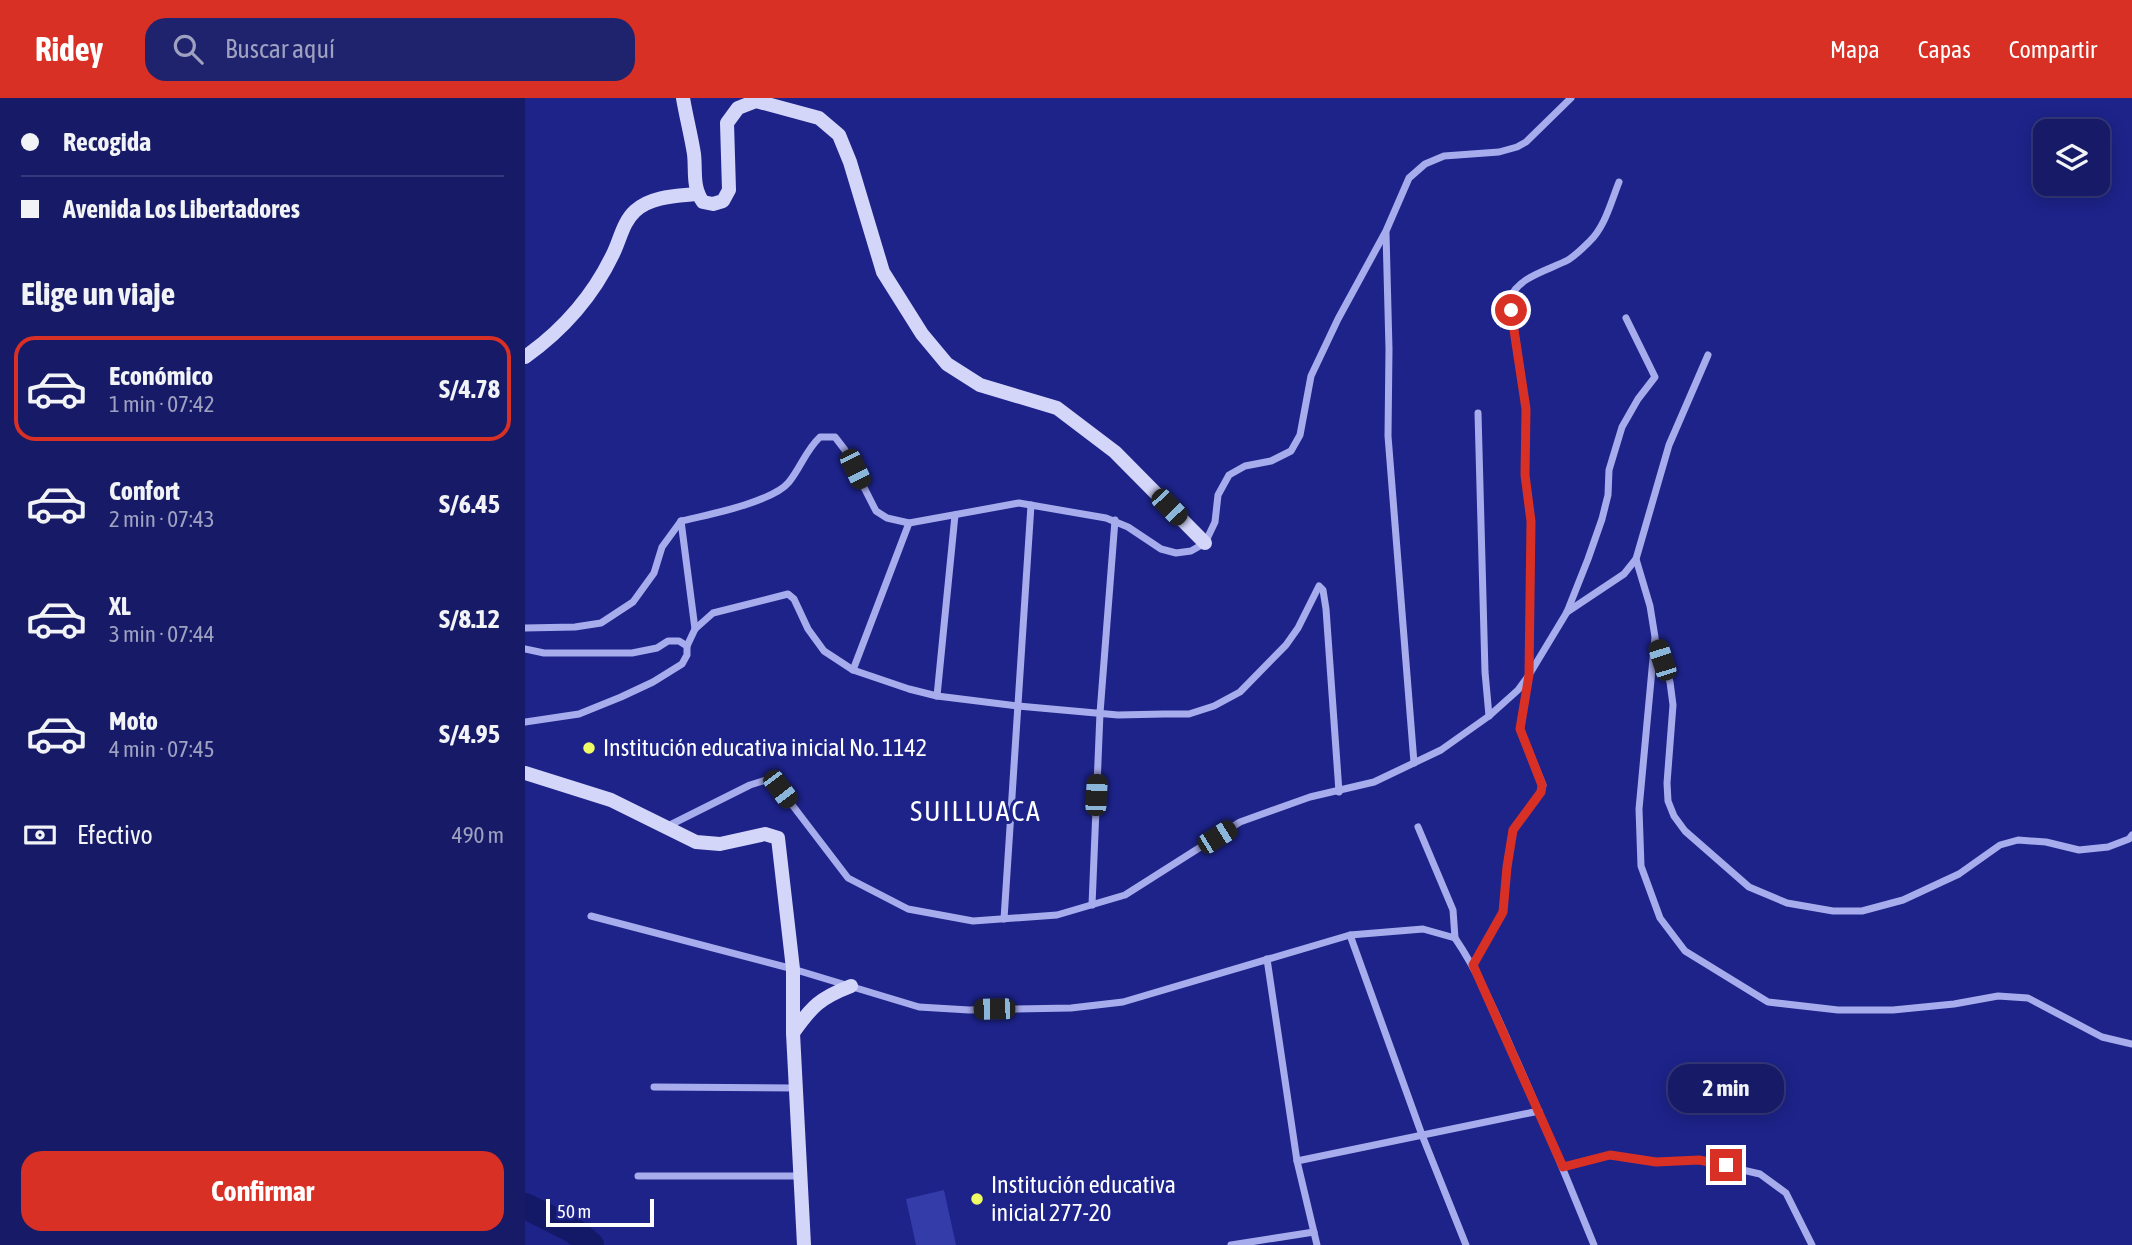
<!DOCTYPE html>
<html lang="es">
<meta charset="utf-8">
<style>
body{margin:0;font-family:"Asap Condensed",sans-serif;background:#1f236d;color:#f1f3f6;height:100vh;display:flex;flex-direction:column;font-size:26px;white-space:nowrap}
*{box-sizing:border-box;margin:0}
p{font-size:23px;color:#9ea1c0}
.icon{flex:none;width:38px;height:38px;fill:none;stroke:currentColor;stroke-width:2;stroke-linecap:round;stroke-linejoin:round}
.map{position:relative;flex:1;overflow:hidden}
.drawer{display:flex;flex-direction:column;background:#161a67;width:525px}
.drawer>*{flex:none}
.hud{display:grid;align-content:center;height:154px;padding:0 21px;background:#161a67}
.tools{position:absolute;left:1508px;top:21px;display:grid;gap:14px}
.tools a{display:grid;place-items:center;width:77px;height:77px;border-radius:14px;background:#161a67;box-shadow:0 4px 18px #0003,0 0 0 2px #35387b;font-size:35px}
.scale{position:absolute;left:21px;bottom:18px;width:108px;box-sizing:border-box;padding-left:7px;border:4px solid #fff;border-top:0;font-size:19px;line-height:24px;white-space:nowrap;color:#fff;-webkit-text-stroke:5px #1d2389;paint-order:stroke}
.end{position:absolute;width:32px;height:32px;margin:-16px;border:9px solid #d93025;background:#fff;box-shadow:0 0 0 4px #fff}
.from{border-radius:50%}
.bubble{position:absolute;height:49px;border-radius:21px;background:#161a67;box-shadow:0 4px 18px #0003,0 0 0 2px #35387b;font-size:23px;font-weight:700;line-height:49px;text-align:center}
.car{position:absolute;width:21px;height:42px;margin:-21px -10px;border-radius:9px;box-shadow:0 0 5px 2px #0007;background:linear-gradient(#222 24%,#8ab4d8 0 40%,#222 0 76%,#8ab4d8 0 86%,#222 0)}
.hud b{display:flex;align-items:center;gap:24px;height:66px;font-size:26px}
.hud b+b{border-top:2px solid #35387b}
.hud i{width:18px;height:18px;background:#f1f3f6}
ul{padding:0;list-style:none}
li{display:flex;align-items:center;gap:21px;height:105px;margin:0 14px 10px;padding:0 7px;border:4px solid transparent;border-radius:21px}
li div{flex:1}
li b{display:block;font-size:26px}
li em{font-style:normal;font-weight:700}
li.on{border-color:#d93025}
li>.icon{width:63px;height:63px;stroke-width:1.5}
h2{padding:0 21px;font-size:32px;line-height:84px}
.pay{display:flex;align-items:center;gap:18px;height:77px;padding:0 21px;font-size:26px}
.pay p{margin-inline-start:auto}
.button{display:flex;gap:14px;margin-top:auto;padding:14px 21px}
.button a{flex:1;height:80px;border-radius:21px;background:#d93025;color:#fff;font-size:28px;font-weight:700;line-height:80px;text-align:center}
header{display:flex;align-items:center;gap:42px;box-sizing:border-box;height:98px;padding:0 35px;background:#d93025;color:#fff}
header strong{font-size:33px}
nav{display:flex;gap:38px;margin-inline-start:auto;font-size:24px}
.search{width:490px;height:63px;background:#1f236d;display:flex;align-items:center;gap:18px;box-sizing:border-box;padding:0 24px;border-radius:21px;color:#9ea1c0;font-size:26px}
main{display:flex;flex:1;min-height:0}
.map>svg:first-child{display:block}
.green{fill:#333ca9}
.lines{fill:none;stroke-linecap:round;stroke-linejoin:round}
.river{stroke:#131867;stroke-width:26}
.street{stroke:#a7acec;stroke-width:7}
.secondary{stroke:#d3d5f9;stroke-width:14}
.route{stroke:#d93025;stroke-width:9}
.poi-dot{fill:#effc64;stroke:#1d2389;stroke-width:2.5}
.labels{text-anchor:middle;stroke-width:6;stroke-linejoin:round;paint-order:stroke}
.poi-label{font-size:24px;fill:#fff;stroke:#1d2389;text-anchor:start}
.quarter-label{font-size:28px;letter-spacing:2px;fill:#fff;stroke:#1d2389}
</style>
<header>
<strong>Ridey</strong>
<div class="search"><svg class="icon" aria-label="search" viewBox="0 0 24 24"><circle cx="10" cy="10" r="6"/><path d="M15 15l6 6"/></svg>Buscar aquí</div>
<nav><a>Mapa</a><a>Capas</a><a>Compartir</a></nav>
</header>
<main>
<section class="drawer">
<div class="hud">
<b><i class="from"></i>Recogida</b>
<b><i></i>Avenida Los Libertadores</b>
</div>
<h2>Elige un viaje</h2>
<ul>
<li class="on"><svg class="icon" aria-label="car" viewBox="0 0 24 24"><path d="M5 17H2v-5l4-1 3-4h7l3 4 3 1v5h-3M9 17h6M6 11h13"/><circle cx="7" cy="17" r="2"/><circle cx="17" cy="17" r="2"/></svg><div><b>Económico</b><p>1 min · 07:42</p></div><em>S/4.78</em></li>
<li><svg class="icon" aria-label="car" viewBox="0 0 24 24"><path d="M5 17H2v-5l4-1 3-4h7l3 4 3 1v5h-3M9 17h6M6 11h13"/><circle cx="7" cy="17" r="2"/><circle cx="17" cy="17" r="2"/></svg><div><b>Confort</b><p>2 min · 07:43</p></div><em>S/6.45</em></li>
<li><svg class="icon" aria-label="car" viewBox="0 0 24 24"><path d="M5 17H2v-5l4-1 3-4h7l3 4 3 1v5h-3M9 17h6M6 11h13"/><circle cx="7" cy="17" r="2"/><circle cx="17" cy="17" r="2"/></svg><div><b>XL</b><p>3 min · 07:44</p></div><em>S/8.12</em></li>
<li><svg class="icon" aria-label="car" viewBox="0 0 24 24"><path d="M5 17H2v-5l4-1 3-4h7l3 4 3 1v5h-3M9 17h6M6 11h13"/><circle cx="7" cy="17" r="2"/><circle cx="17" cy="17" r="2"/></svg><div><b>Moto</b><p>4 min · 07:45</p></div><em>S/4.95</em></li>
</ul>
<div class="pay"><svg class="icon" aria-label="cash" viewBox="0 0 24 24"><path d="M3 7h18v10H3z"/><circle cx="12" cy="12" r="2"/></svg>Efectivo<p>490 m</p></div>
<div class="button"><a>Confirmar</a></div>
</section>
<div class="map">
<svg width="1607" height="1147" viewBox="0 0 1607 1147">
<rect width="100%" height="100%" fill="#1d2389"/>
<polygon class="green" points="419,1092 431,1147 391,1147 381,1101"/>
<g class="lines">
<polyline class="river" points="0,1108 48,1132 66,1147"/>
<g class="street">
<polyline points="861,135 864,251 863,338 889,665"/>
<polyline points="953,315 960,574 964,618"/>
<polyline points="156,423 170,531"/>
<polyline points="1111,461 1125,508 1130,539 1114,711 1116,768 1135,820 1160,853 1243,904 1313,912 1368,912 1429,906 1473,898 1503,900 1577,939 1607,946"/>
<polyline points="1042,514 1099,476 1111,461 1144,347 1183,257"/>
<path d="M0 530 50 529 76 525 108 504 129 475 137 449 156 423C182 417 248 404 264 384 276 369 281 352 295 339H310L320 352 351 413 362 420 384 425 494 405 581 420 603 429 636 451 651 455 666 453 680 445 690 424 693 397 704 377 720 368 746 363 766 353 775 337 786 278 813 221 861 133 884 80 900 66 919 58 974 54 992 49 1001 44 1046 0"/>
<polyline points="1131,543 1145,584 1148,607 1142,685 1143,703 1149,718 1160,733 1224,789 1262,805 1308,813 1337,813 1378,802 1434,776 1475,747 1493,742 1521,744 1554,752 1583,749 1604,741 1607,737"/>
<polyline points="162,548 170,531 188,515 263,496 269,501 283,531 299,553 328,572 384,591 412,598 493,608 593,617 639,616 664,616 689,608 715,594 761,547 773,530 794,488 798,492 801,511 814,694"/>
<polyline points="0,551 19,555 107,555 132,550 143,543 154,543 162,548 162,557 157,566 128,584 96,599 54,616 0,624"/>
<polyline points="328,572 384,425"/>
<polyline points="412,598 430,417"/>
<polyline points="141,729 225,687 241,682 255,691 323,780 383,811 448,823 532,817 600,797 715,724 785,699 849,684 916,652 964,618 993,592 1004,577 1042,514 1063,461 1077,421 1083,397 1084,372 1097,329 1113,301 1130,279 1101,220"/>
<polyline points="893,729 928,812 930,840"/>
<polyline points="567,807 575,615 590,422"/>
<path d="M66 818 268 871 394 909 444 912 546 910 598 904 825 837 898 831 930 840C955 877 972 918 990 959 1018 1021 1043 1084 1069 1147"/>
<polyline points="479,821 506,407"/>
<polyline points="825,837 897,1037 941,1147"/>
<polyline points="742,861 772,1063 792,1147"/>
<path d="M948 867 978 814 982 769 988 732 1016 694 1018 687 995 631 1004 577 1006 423 1000 377 1001 311 985 201C992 179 1024 172 1043 162 1051 157 1058 150 1064 144 1080 129 1086 104 1094 84"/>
<polyline points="129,989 271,990"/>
<polyline points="772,1063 1014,1013"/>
<polyline points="1038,1069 1085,1057 1131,1064 1174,1062 1235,1076 1261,1095 1287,1147"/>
<polyline points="113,1078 274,1078"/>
<polyline points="706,1147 789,1134"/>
</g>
<g class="secondary">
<path d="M158 0C161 18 166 37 169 56 171 73 167 89 178 104L188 106 198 103 204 92 202 25 213 10 231 3 294 20 314 37 325 64 358 174 397 236 422 266 455 287 532 310 590 354 680 445"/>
<path d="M0 259C38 232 68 198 88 156 95 142 98 124 110 113 126 98 152 98 172 96"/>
<polyline points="0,675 86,702 171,744 195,746 240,736 253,740 268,871 268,935 279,1147"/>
<path d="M268 935C287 908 295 900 326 888"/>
</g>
</g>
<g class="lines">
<polyline class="route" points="986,212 1001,311 1000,377 1006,423 1004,577 995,631 1017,687 1016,694 988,732 982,769 978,814 948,867 1038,1069 1085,1057 1131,1064 1174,1062 1201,1067"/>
</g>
<g class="poi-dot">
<circle cx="64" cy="650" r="7"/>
<circle cx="452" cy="1101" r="7"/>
</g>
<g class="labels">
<g class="poi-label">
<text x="78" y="658">Institución educativa inicial No. 1142</text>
<text x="466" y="1095">Institución educativa<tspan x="466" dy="28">inicial 277-20</tspan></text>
</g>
<g class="quarter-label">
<text x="451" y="723">SUILLUACA</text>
</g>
</g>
</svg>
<div class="tools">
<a><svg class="icon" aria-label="layers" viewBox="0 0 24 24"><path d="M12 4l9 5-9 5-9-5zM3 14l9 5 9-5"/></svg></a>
</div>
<div class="scale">50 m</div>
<i class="end from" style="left:986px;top:212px"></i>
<i class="end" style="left:1201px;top:1067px"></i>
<div class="bubble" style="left:1143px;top:966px;width:116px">2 min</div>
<i class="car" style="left:330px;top:371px;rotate:154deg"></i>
<i class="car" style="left:644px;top:409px;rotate:136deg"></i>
<i class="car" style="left:1137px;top:562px;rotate:342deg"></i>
<i class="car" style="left:255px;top:691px;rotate:143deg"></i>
<i class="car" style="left:571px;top:697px;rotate:3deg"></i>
<i class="car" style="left:692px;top:739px;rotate:58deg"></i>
<i class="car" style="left:469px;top:911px;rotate:269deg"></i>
</div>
</main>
